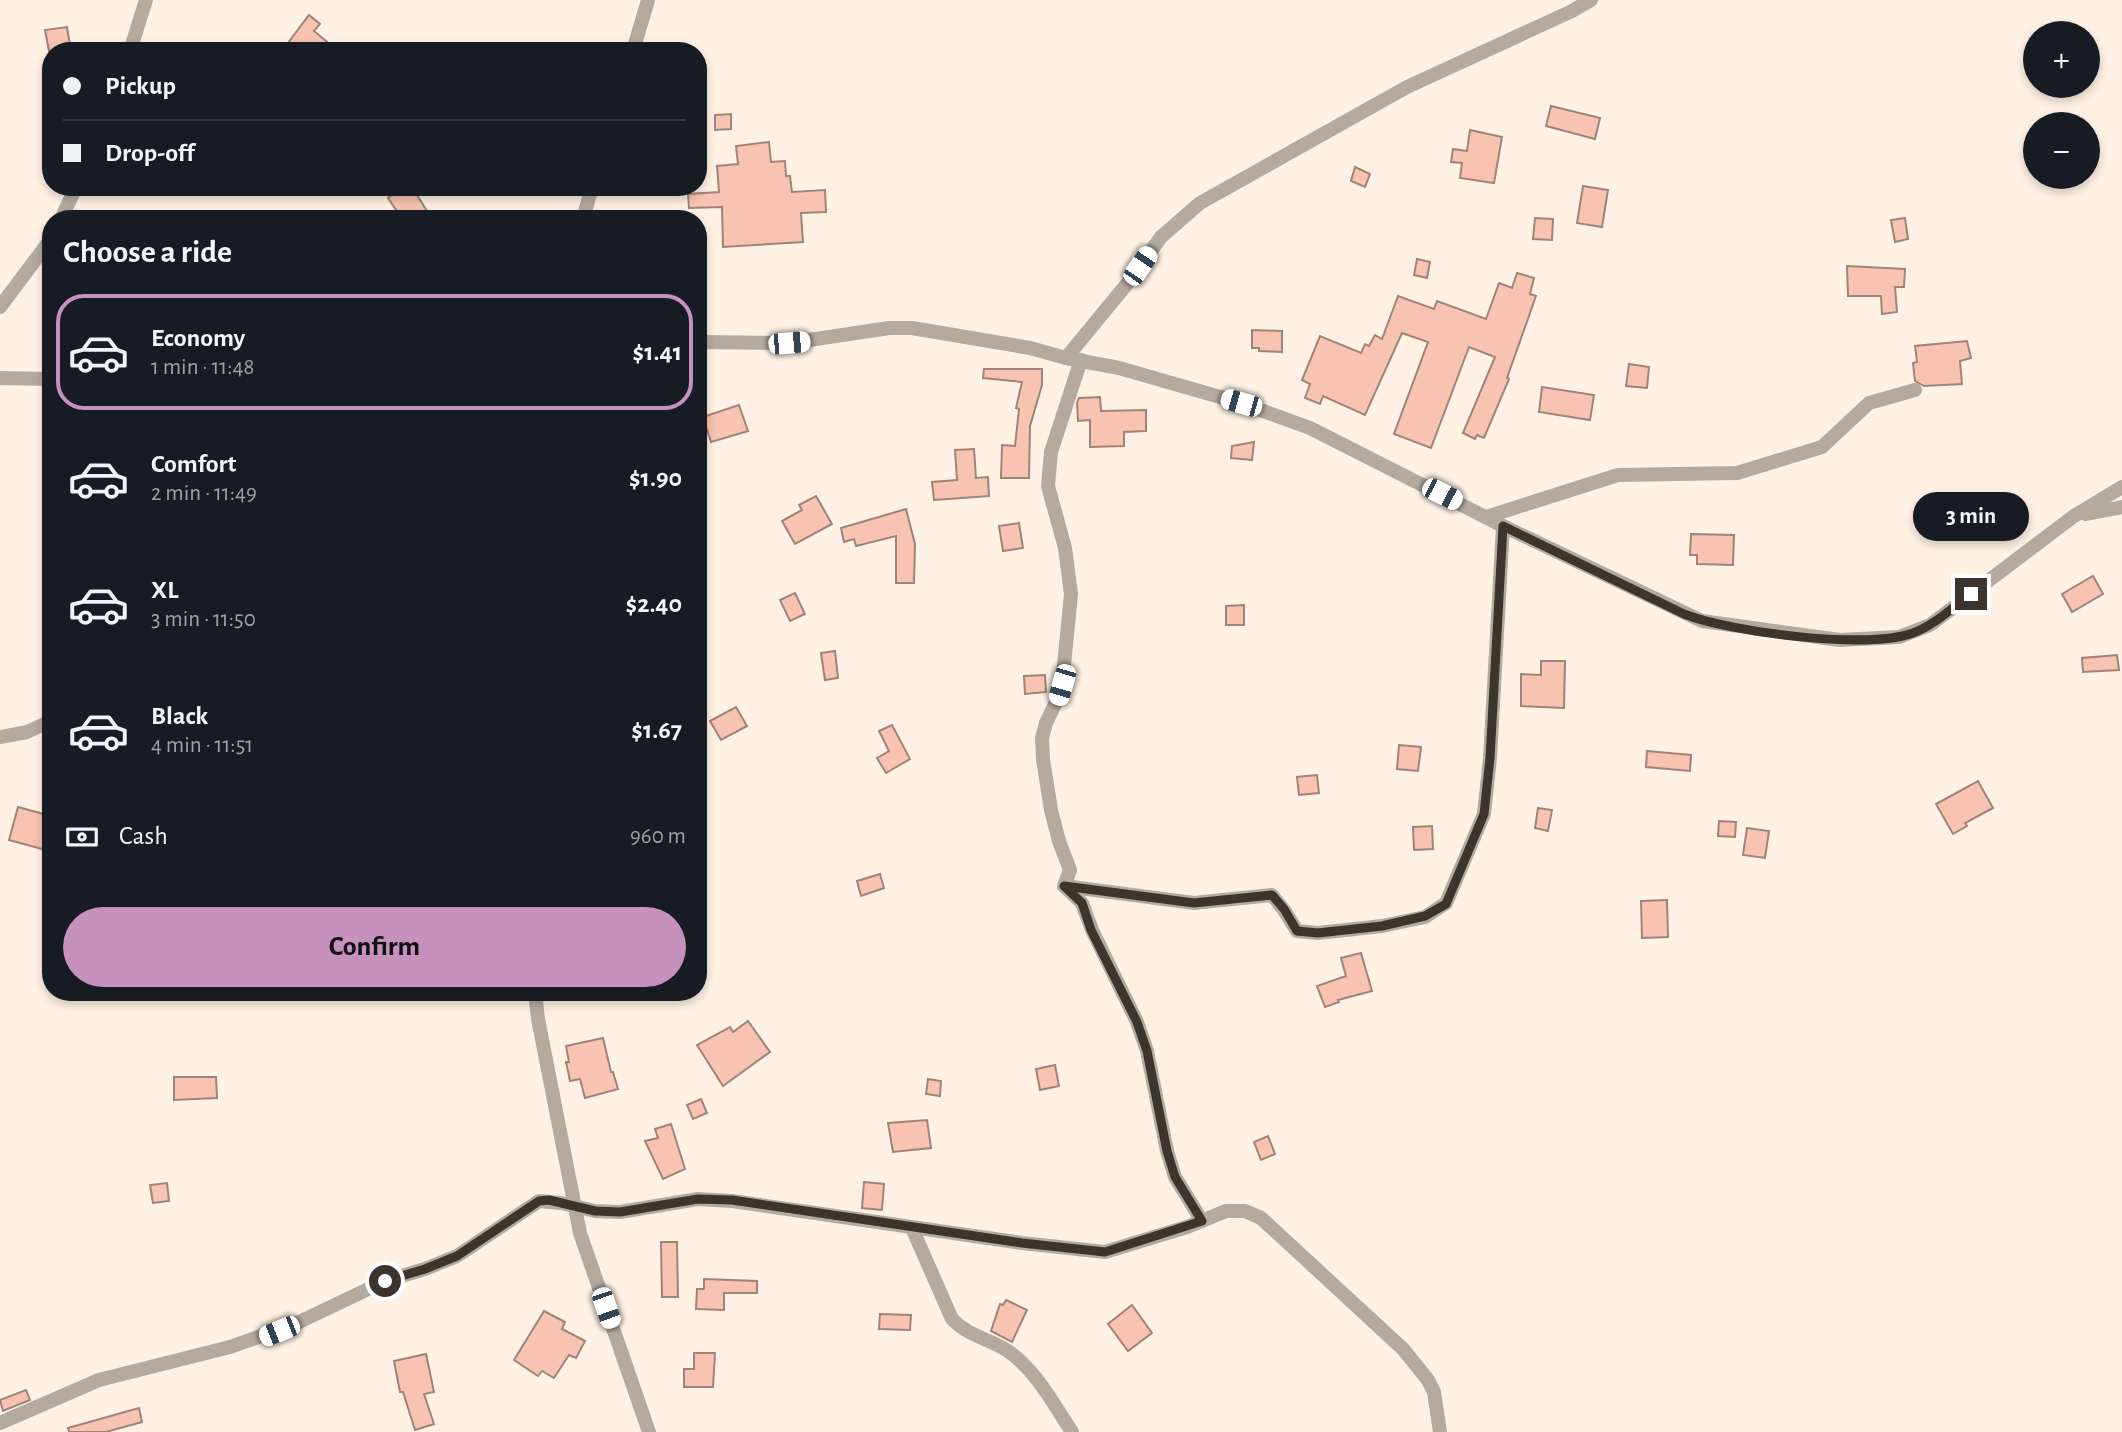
<!DOCTYPE html>
<meta charset="utf-8">
<style>
body{margin:0;font-family:"Alegreya Sans",sans-serif;background:#20242c;color:#f1f3f6;height:100vh;display:flex;flex-direction:column;font-size:26px;white-space:nowrap}
*{box-sizing:border-box;margin:0}
p{font-size:23px;color:#9ea1a6}
.icon{flex:none;width:38px;height:38px;fill:none;stroke:currentColor;stroke-width:2;stroke-linecap:round;stroke-linejoin:round}
.map{position:relative;flex:1;overflow:hidden}
.drawer{position:absolute;left:42px;top:210px;width:665px;height:791px;display:flex;flex-direction:column;background:#171b24;border-radius:28px;box-shadow:0 4px 10px #0003}
.drawer>*{flex:none}
.hud{position:absolute;left:42px;top:42px;width:665px;height:154px;border-radius:28px;box-shadow:0 4px 10px #0003;display:grid;align-content:center;height:154px;padding:0 21px;background:#171b24}
.tools{position:absolute;left:2023px;top:21px;display:grid;gap:14px}
.tools a{display:grid;place-items:center;width:77px;height:77px;border-radius:50%;background:#171b24;box-shadow:0 4px 10px #0003;font-size:35px}
.end{position:absolute;width:32px;height:32px;margin:-16px;border:9px solid #3d352c;background:#fff;box-shadow:0 0 0 4px #fff}
.from{border-radius:50%}
.bubble{position:absolute;height:49px;border-radius:24px;background:#171b24;box-shadow:0 4px 10px #0003;font-size:23px;font-weight:700;line-height:49px;text-align:center}
.car{position:absolute;width:21px;height:42px;margin:-21px -10px;border-radius:9px;box-shadow:0 0 5px 2px #0007;background:linear-gradient(#fff 24%,#345 0 40%,#fff 0 76%,#345 0 86%,#fff 0)}
.hud b{display:flex;align-items:center;gap:24px;height:66px;font-size:26px}
.hud b+b{border-top:2px solid #363941}
.hud i{width:18px;height:18px;background:#f1f3f6}
ul{padding:0;list-style:none}
li{display:flex;align-items:center;gap:21px;height:116px;margin:0 14px 10px;padding:0 7px;border:4px solid transparent;border-radius:28px}
li div{flex:1}
li b{display:block;font-size:26px}
li em{font-style:normal;font-weight:700}
li.on{border-color:#c691bd}
li>.icon{width:63px;height:63px;stroke-width:1.5}
h2{padding:0 21px;font-size:32px;line-height:84px}
.pay{display:flex;align-items:center;gap:18px;height:77px;padding:0 21px;font-size:26px}
.pay p{margin-inline-start:auto}
.cta{display:flex;gap:14px;margin-top:auto;padding:14px 21px}
.cta a{flex:1;height:80px;border-radius:42px;background:#c691bd;color:#111;font-size:28px;font-weight:700;line-height:80px;text-align:center}
.map>svg:first-child{display:block}
.building{fill:#f8c3b0;stroke:#a08479;stroke-width:2}
.lines{fill:none;stroke-linecap:round;stroke-linejoin:round}
.street{stroke:#b4aaa0;stroke-width:14}
.route{stroke:#3d352c;stroke-width:9}
</style>
<div class="map">
<svg width="2122" height="1432" viewBox="0 0 2122 1432">
<rect width="100%" height="100%" fill="#fff2e4"/>
<g class="building">
<polygon points="309,15 320,24 314,31 338,51 282,51"/>
<polygon points="67,27 71,51 49,51 45,30"/>
<polygon points="1551,106 1600,118 1595,139 1546,126"/>
<polygon points="731,114 731,129 715,130 715,115"/>
<polygon points="1470,130 1502,137 1494,183 1460,178 1462,163 1451,162 1453,149 1467,151"/>
<polygon points="769,142 771,162 785,161 786,176 790,176 792,192 825,190 826,212 801,213 803,242 723,247 722,207 689,208 688,194 719,192 717,166 738,164 736,146"/>
<polygon points="1355,167 1370,174 1365,187 1351,181"/>
<polygon points="1583,186 1608,190 1602,227 1577,223"/>
<polygon points="404,187 412,187 432,219 402,219 388,198"/>
<polygon points="1535,218 1553,219 1552,240 1533,239"/>
<polygon points="1905,218 1908,239 1895,242 1891,220"/>
<polygon points="1417,259 1430,262 1427,278 1414,275"/>
<polygon points="1847,266 1905,269 1904,287 1895,287 1897,312 1882,314 1881,296 1848,296"/>
<polygon points="1517,273 1534,278 1530,294 1536,296 1507,378 1509,379 1484,438 1477,435 1475,439 1463,433 1495,357 1469,347 1431,448 1394,434 1428,342 1402,333 1365,415 1323,396 1320,404 1305,398 1310,384 1302,380 1320,336 1361,353 1365,344 1369,346 1375,335 1382,339 1398,296 1434,309 1437,301 1486,319 1499,283 1512,288"/>
<polygon points="1252,330 1282,331 1282,352 1259,351 1259,348 1252,348"/>
<polygon points="1967,341 1971,358 1960,361 1962,384 1924,386 1915,381 1913,363 1917,362 1915,346"/>
<polygon points="1629,364 1649,367 1647,388 1626,386"/>
<polygon points="984,369 1042,369 1042,385 1030,426 1029,478 1001,478 1002,445 1015,446 1019,409 1016,408 1022,382 983,378"/>
<polygon points="1542,387 1594,395 1590,420 1539,412"/>
<polygon points="1100,397 1101,411 1146,410 1146,431 1124,432 1124,446 1090,447 1090,420 1078,421 1077,403 1079,398"/>
<polygon points="739,405 748,431 711,442 703,417"/>
<polygon points="1254,442 1252,460 1231,458 1232,446"/>
<polygon points="974,449 976,478 988,477 989,496 934,500 932,482 957,480 955,450"/>
<polygon points="816,496 832,524 795,544 782,521 802,510 799,505"/>
<polygon points="906,509 915,544 914,583 896,583 896,536 856,546 854,539 844,542 841,528"/>
<polygon points="1019,523 1023,548 1003,551 999,526"/>
<polygon points="1691,534 1734,535 1733,565 1697,564 1697,555 1690,555"/>
<polygon points="2093,576 2103,594 2072,612 2062,594"/>
<polygon points="795,593 805,614 790,621 780,600"/>
<polygon points="1244,605 1244,625 1226,625 1226,606"/>
<polygon points="835,651 838,678 825,680 821,653"/>
<polygon points="2117,655 2119,670 2083,672 2082,658"/>
<polygon points="1541,661 1565,661 1564,708 1521,706 1521,674 1541,675"/>
<polygon points="1045,675 1046,692 1025,694 1024,676"/>
<polygon points="736,707 747,726 721,740 710,721"/>
<polygon points="892,725 910,759 886,773 877,758 889,751 879,731"/>
<polygon points="1399,745 1421,747 1418,771 1397,769"/>
<polygon points="1647,751 1691,755 1690,771 1646,767"/>
<polygon points="1317,775 1319,793 1299,795 1297,777"/>
<polygon points="1978,781 1993,808 1965,823 1967,826 1953,834 1936,804"/>
<polygon points="18,807 51,816 51,831 47,830 42,849 9,840"/>
<polygon points="1538,808 1552,810 1548,831 1535,828"/>
<polygon points="1719,821 1736,822 1735,837 1718,836"/>
<polygon points="1432,826 1433,849 1414,850 1413,827"/>
<polygon points="1747,828 1769,831 1765,858 1743,855"/>
<polygon points="880,874 884,888 861,896 857,881"/>
<polygon points="1667,900 1668,937 1642,938 1641,901"/>
<polygon points="1361,953 1372,991 1338,1000 1339,1002 1325,1007 1317,986 1346,976 1341,958"/>
<polygon points="748,1021 770,1052 723,1086 697,1045 730,1027 733,1032"/>
<polygon points="603,1038 611,1072 613,1072 618,1089 585,1098 580,1079 570,1081 566,1062 569,1062 566,1046"/>
<polygon points="1055,1065 1059,1086 1040,1090 1036,1069"/>
<polygon points="174,1077 216,1077 217,1098 174,1100"/>
<polygon points="928,1079 941,1081 940,1096 926,1094"/>
<polygon points="701,1099 707,1113 693,1119 687,1105"/>
<polygon points="927,1120 931,1148 893,1152 888,1123"/>
<polygon points="671,1124 685,1169 663,1179 645,1141 658,1138 655,1129"/>
<polygon points="1268,1136 1275,1154 1261,1160 1254,1142"/>
<polygon points="864,1182 884,1184 882,1210 862,1208"/>
<polygon points="167,1183 169,1201 153,1203 150,1185"/>
<polygon points="661,1242 677,1242 678,1297 662,1297"/>
<polygon points="704,1279 757,1281 757,1293 724,1293 724,1310 696,1309 697,1289 704,1289"/>
<polygon points="1006,1300 1027,1310 1012,1342 991,1331 1000,1304 1003,1305"/>
<polygon points="1132,1305 1152,1333 1128,1351 1108,1324"/>
<polygon points="544,1311 565,1322 562,1329 585,1341 576,1358 569,1355 554,1378 542,1371 538,1376 514,1360"/>
<polygon points="880,1314 911,1315 910,1330 879,1329"/>
<polygon points="694,1353 715,1353 713,1387 684,1387 684,1369 694,1369"/>
<polygon points="426,1354 434,1392 424,1394 434,1424 415,1430 403,1392 400,1392 394,1361"/>
<polygon points="26,1390 30,1400 3,1411 0,1400"/>
<polygon points="139,1408 142,1422 106,1432 69,1432 68,1428"/>
</g>
<g class="lines">
<g class="street">
<polyline points="130,51 146,0"/>
<polyline points="633,51 648,0"/>
<polyline points="61,219 76,187"/>
<polyline points="583,219 592,187"/>
<polyline points="0,307 51,239"/>
<polyline points="698,342 789,343 889,328 912,328 1030,348 1066,358 1119,368 1241,403 1310,428 1503,526 1702,621 1840,640 1899,637 1930,625 2074,516 2122,487"/>
<polyline points="1066,358 1131,279 1161,237 1200,203 1407,87 1572,11 1591,0"/>
<polyline points="1081,360 1051,452 1048,486 1065,548 1071,594 1062,685 1057,700 1046,723 1042,738 1043,759 1051,810 1059,841 1070,870 1064,886 1082,903 1092,930 1137,1022 1147,1051 1167,1151 1175,1177 1202,1221"/>
<polyline points="0,378 51,379"/>
<polyline points="2086,514 2122,507"/>
<polyline points="1486,517 1618,475 1737,473 1822,447 1869,403 1915,390"/>
<polyline points="0,737 27,732 51,721"/>
<polyline points="1064,886 1194,903 1272,895 1284,910 1297,931 1318,933 1382,926 1425,917 1446,903 1484,814 1490,758 1503,526"/>
<polyline points="535,992 538,1019 580,1233 649,1432"/>
<path d="M912 1228 952 1319C968 1336 990 1339 1008 1351 1036 1370 1054 1405 1072 1432"/>
<polyline points="0,1423 99,1380 230,1347 295,1324 385,1281 425,1269 457,1256 539,1201 561,1203 595,1211 620,1212 698,1199 732,1201 1022,1243 1105,1252 1187,1227 1226,1211 1245,1211 1261,1218 1403,1349 1428,1380 1434,1392 1440,1432"/>
</g>
</g>
<g class="lines">
<path class="route" d="M385 1281 425 1269 457 1256 539 1201 549 1200 595 1211 620 1212 698 1199 732 1200 1022 1243 1105 1252 1202 1221 1175 1177 1167 1151 1147 1051 1137 1022 1091 930 1082 903 1064 886 1194 903 1272 895 1284 909 1297 931 1318 933 1382 926 1425 916 1446 904 1484 814 1490 758 1503 526 1684 614C1729 632 1867 650 1913 633 1935 625 1953 607 1971 594"/>
</g>
</svg>
<div class="tools">
<a>+</a>
<a>−</a>
</div>
<i class="end from" style="left:385px;top:1281px"></i>
<i class="end" style="left:1971px;top:594px"></i>
<div class="bubble" style="left:1913px;top:492px;width:116px">3 min</div>
<i class="car" style="left:1140px;top:266px;rotate:34deg"></i>
<i class="car" style="left:789px;top:343px;rotate:85deg"></i>
<i class="car" style="left:1241px;top:403px;rotate:286deg"></i>
<i class="car" style="left:1442px;top:494px;rotate:117deg"></i>
<i class="car" style="left:1062px;top:685px;rotate:196deg"></i>
<i class="car" style="left:606px;top:1308px;rotate:161deg"></i>
<i class="car" style="left:279px;top:1331px;rotate:248deg"></i>
<div class="hud">
<b><i class="from"></i>Pickup</b>
<b><i></i>Drop-off</b>
</div>
<section class="drawer">
<h2>Choose a ride</h2>
<ul>
<li class="on"><svg class="icon" aria-label="car" viewBox="0 0 24 24"><path d="M5 17H2v-5l4-1 3-4h7l3 4 3 1v5h-3M9 17h6M6 11h13"/><circle cx="7" cy="17" r="2"/><circle cx="17" cy="17" r="2"/></svg><div><b>Economy</b><p>1 min · 11:48</p></div><em>$1.41</em></li>
<li><svg class="icon" aria-label="car" viewBox="0 0 24 24"><path d="M5 17H2v-5l4-1 3-4h7l3 4 3 1v5h-3M9 17h6M6 11h13"/><circle cx="7" cy="17" r="2"/><circle cx="17" cy="17" r="2"/></svg><div><b>Comfort</b><p>2 min · 11:49</p></div><em>$1.90</em></li>
<li><svg class="icon" aria-label="car" viewBox="0 0 24 24"><path d="M5 17H2v-5l4-1 3-4h7l3 4 3 1v5h-3M9 17h6M6 11h13"/><circle cx="7" cy="17" r="2"/><circle cx="17" cy="17" r="2"/></svg><div><b>XL</b><p>3 min · 11:50</p></div><em>$2.40</em></li>
<li><svg class="icon" aria-label="car" viewBox="0 0 24 24"><path d="M5 17H2v-5l4-1 3-4h7l3 4 3 1v5h-3M9 17h6M6 11h13"/><circle cx="7" cy="17" r="2"/><circle cx="17" cy="17" r="2"/></svg><div><b>Black</b><p>4 min · 11:51</p></div><em>$1.67</em></li>
</ul>
<div class="pay"><svg class="icon" aria-label="cash" viewBox="0 0 24 24"><path d="M3 7h18v10H3z"/><circle cx="12" cy="12" r="2"/></svg>Cash<p>960 m</p></div>
<div class="cta"><a>Confirm</a></div>
</section>
</div>
